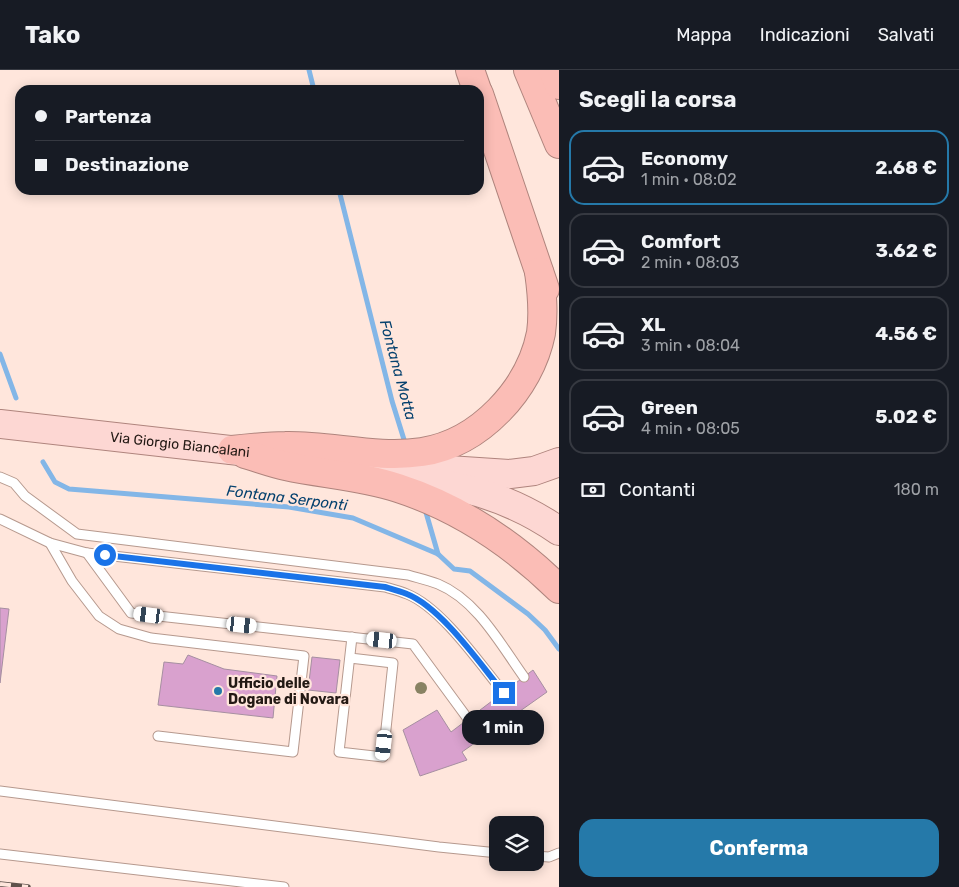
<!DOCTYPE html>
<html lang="it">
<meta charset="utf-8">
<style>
body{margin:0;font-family:Rubik,sans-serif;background:#242831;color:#f1f3f6;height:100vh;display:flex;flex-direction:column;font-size:19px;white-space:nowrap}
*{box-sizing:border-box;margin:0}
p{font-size:16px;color:#9ea1a6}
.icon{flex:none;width:28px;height:28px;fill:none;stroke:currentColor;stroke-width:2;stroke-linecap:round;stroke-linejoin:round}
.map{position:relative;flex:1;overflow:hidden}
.side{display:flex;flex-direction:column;background:#171b24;width:400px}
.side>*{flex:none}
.top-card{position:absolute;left:15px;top:15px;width:469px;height:110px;border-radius:15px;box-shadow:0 2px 12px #0003;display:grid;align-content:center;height:110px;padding:0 20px;background:#171b24}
.controls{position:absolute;left:489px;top:746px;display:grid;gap:10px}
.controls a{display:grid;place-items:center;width:55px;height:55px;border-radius:10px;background:#171b24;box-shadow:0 2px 12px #0003;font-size:25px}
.end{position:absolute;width:22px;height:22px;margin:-11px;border:6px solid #1a73e8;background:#fff;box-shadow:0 0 0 2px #fff}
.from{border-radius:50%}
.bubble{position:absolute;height:35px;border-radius:15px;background:#171b24;box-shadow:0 2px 12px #0003;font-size:16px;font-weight:700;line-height:35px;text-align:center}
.car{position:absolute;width:15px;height:30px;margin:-15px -8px;border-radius:6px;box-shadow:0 0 4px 1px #0007;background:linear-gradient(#fff 24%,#345 0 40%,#fff 0 76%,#345 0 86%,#fff 0)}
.top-card b{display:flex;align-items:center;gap:18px;height:48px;font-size:19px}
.top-card b+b{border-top:1px solid #363941}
.top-card i{width:12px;height:12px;background:#f1f3f6}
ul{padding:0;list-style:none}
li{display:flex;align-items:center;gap:15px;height:75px;margin:0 10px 8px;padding:0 10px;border:2px solid #363941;border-radius:15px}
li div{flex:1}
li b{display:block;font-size:19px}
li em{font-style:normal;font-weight:700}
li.current{border-color:#2579a9}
li>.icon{width:45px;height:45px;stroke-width:1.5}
h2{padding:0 20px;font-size:22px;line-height:60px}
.pay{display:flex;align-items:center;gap:12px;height:55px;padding:0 20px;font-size:19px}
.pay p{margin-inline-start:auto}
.primary-button{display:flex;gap:10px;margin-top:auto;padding:10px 20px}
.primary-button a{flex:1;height:58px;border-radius:15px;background:#2579a9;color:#fff;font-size:20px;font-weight:700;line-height:58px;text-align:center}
header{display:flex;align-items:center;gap:30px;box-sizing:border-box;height:70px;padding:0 25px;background:#171b24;border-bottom:1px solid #363941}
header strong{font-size:24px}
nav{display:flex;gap:28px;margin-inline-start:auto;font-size:18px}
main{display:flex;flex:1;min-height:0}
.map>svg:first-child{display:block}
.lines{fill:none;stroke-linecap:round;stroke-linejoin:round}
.stream{stroke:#83b6e7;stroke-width:5}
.building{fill:#d9a1ce;stroke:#a68fa1}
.lane-casing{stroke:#b6998e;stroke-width:11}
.primary-casing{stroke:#af847d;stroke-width:30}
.highway-casing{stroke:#af847d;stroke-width:30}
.lane{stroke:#fff;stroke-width:9}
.primary{stroke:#fdd7d3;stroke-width:28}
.highway{stroke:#fbbdb6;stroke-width:28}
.rail-casing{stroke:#5e504a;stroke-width:5.5}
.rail{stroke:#ffe6dc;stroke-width:4;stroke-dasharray:11;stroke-linecap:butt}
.tree{fill:#888263}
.route{stroke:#1a73e8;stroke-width:6}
.poi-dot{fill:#2579a9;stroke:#ffe6dc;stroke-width:2}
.labels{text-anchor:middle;stroke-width:4.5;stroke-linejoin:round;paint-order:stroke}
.street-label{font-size:14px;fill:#231914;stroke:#ffe6dc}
.poi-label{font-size:14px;font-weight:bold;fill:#231914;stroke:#ffe6dc;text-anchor:start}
.water-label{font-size:15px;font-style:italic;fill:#05416e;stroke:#ffe6dc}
</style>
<header>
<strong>Tako</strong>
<nav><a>Mappa</a><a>Indicazioni</a><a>Salvati</a></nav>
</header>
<main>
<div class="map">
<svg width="559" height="817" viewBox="0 0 559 817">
<rect width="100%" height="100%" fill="#ffe6dc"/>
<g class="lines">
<g class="stream">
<polyline points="309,0 314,20"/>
<polyline points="339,120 392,331 406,376"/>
<polyline points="0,284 16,328"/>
<polyline points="43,392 55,412 69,419 289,437 353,448 438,484 454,499 470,501 528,544 545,560 559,579"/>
<polyline points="425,439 438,484"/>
</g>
</g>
<g class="building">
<polygon points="0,538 9,539 0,613"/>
<polygon points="188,585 224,599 277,606 273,648 158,635 164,592 183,594"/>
<polygon points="312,587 340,590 336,623 308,620"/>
<polygon points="533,600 547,622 462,682 467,690 420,706 403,660 437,640 451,662"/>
</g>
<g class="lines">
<g class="lane-casing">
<g id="lane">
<path d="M0 407 14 413 25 426 77 464 408 505C418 508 428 510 438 514 477 530 501 575 524 607"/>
<path d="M0 449 50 473 87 483 385 517C392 519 400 521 407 524 442 538 480 594 504 623"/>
<polyline points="50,473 72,511 99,546 119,559 151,568 304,586 293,682 158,666"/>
<polyline points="87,483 131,543 413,574 468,649"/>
<polyline points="350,588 393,593 383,687 339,682 352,567"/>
<polyline points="0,721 439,777 498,783"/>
<polyline points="0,784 284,817"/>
<polyline points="535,786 549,787 559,783"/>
</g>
</g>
<g class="primary-casing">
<g id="primary">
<path id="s1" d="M0 354 257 383"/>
<polyline points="372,395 510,404 534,401 559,392"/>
<path d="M437 413C481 420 522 435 559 461"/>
</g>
</g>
<g class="highway-casing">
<g id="highway">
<polyline points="470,0 477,20"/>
<polyline points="528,0 559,74"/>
<polyline points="553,0 559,15"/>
<polyline points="479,24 545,219"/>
<path d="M232 380C250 378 268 376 285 376 330 375 377 389 422 382 480 373 530 319 541 263 544 242 542 223 539 202"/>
<path d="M245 384C259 388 272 393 286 396 323 404 362 406 398 418 460 438 513 474 559 519"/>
</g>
</g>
<use href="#lane" class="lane"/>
<use href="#primary" class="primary"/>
<use href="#highway" class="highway"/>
<g class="rail-casing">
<polyline id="rail" points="0,814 28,817"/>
</g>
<use href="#rail" class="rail"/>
</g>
<circle class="tree" cx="421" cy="618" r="6"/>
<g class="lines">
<path class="route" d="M105 485 385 517C392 519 400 521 407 524 442 538 480 594 504 623"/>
</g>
<circle class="poi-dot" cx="218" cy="621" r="5"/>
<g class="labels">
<g class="street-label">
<text dy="5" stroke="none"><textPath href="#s1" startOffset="181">Via Giorgio Biancalani</textPath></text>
</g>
<g class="poi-label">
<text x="228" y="618">Ufficio delle<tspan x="228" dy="16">Dogane di Novara</tspan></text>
</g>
<g class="water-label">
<text transform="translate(398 300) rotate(75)" y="5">Fontana Motta</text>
<text transform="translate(287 428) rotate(7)" y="5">Fontana Serponti</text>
</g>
</g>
</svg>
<div class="controls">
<a><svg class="icon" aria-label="layers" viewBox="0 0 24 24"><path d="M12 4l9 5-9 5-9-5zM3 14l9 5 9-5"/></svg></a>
</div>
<i class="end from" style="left:105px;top:485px"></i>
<i class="end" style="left:504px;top:623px"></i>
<div class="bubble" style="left:462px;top:640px;width:82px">1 min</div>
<i class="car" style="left:149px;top:545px;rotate:277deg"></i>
<i class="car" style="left:242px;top:555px;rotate:96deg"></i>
<i class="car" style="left:382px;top:570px;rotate:276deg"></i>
<i class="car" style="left:384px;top:675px;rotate:186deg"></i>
<div class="top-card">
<b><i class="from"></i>Partenza</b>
<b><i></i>Destinazione</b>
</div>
</div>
<section class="side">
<h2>Scegli la corsa</h2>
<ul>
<li class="current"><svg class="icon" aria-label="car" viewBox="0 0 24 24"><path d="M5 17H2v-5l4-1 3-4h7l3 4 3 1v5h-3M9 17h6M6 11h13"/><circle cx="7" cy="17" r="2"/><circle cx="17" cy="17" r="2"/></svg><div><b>Economy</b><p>1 min · 08:02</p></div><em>2.68 €</em></li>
<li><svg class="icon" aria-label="car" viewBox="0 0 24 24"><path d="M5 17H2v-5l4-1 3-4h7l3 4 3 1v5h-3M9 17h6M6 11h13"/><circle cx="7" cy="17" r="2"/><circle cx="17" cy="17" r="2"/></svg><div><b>Comfort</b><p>2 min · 08:03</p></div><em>3.62 €</em></li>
<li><svg class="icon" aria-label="car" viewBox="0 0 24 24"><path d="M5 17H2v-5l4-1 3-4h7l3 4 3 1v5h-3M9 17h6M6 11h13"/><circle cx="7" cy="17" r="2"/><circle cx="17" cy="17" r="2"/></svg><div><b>XL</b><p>3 min · 08:04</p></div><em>4.56 €</em></li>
<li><svg class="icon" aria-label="car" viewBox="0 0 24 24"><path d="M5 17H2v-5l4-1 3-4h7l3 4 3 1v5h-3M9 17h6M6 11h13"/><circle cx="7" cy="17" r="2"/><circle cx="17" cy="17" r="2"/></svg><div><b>Green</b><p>4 min · 08:05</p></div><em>5.02 €</em></li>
</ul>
<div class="pay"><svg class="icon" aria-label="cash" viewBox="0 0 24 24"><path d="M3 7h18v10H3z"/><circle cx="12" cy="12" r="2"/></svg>Contanti<p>180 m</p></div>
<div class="primary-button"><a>Conferma</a></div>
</section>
</main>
